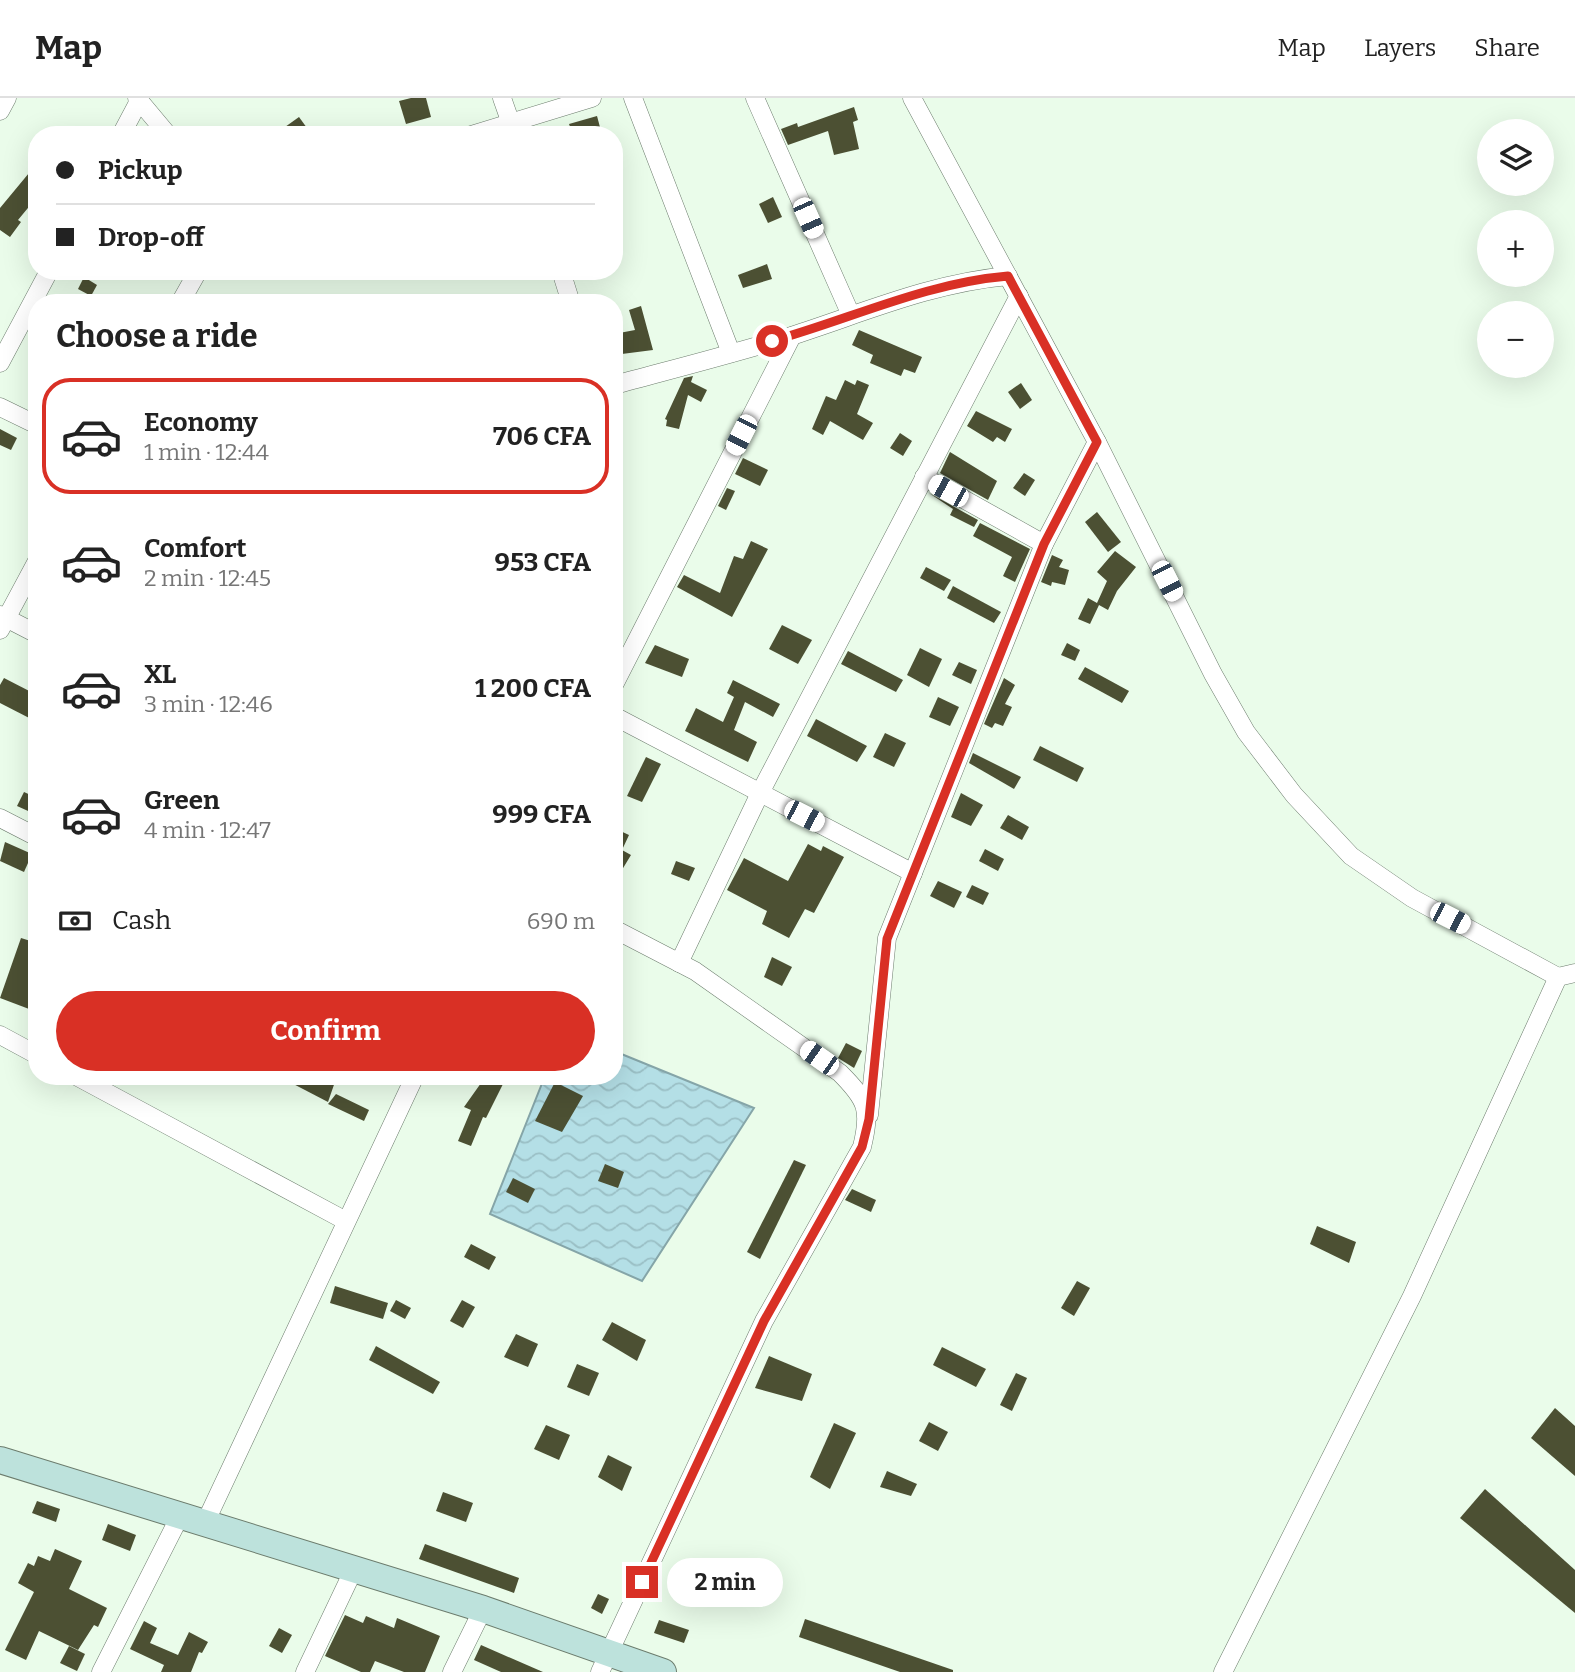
<!DOCTYPE html>
<meta charset="utf-8">
<style>
body{margin:0;font-family:Bitter,serif;background:#f6f6f6;color:#222;height:100vh;display:flex;flex-direction:column;font-size:26px;white-space:nowrap}
*{box-sizing:border-box;margin:0}
p{font-size:23px;color:#767676}
.icon{flex:none;width:38px;height:38px;fill:none;stroke:currentColor;stroke-width:2;stroke-linecap:round;stroke-linejoin:round}
.map{position:relative;flex:1;overflow:hidden}
.drawer{position:absolute;left:28px;top:196px;width:595px;height:791px;display:flex;flex-direction:column;background:#fff;border-radius:28px;box-shadow:0 7px 28px #0002}
.drawer>*{flex:none}
.hud{position:absolute;left:28px;top:28px;width:595px;height:154px;border-radius:28px;box-shadow:0 7px 28px #0002;display:grid;align-content:center;height:154px;padding:0 28px;background:#fff}
.buttons{position:absolute;left:1477px;top:21px;display:grid;gap:14px}
.buttons a{display:grid;place-items:center;width:77px;height:77px;border-radius:50%;background:#fff;box-shadow:0 7px 28px #0002;font-size:35px}
.end{position:absolute;width:32px;height:32px;margin:-16px;border:9px solid #d93025;background:#fff;box-shadow:0 0 0 4px #fff}
.from{border-radius:50%}
.bubble{position:absolute;height:49px;border-radius:24px;background:#fff;box-shadow:0 7px 28px #0002;font-size:23px;font-weight:700;line-height:49px;text-align:center}
.car{position:absolute;width:21px;height:42px;margin:-21px -10px;border-radius:9px;box-shadow:0 0 5px 2px #0007;background:linear-gradient(#fff 24%,#345 0 40%,#fff 0 76%,#345 0 86%,#fff 0)}
.hud b{display:flex;align-items:center;gap:24px;height:66px;font-size:26px}
.hud b+b{border-top:2px solid #e0e0e0}
.hud i{width:18px;height:18px;background:#222}
ul{padding:0;list-style:none}
li{display:flex;align-items:center;gap:21px;height:116px;margin:0 14px 10px;padding:0 14px;border:4px solid transparent;border-radius:28px}
li div{flex:1}
li b{display:block;font-size:26px}
li em{font-style:normal;font-weight:700}
li.selected{border-color:#d93025}
li>.icon{width:63px;height:63px;stroke-width:1.5}
h2{padding:0 28px;font-size:32px;line-height:84px}
.pay{display:flex;align-items:center;gap:18px;height:77px;padding:0 28px;font-size:26px}
.pay p{margin-inline-start:auto}
.primary-button{display:flex;gap:14px;margin-top:auto;padding:14px 28px}
.primary-button a{flex:1;height:80px;border-radius:42px;background:#d93025;color:#fff;font-size:28px;font-weight:700;line-height:80px;text-align:center}
header{display:flex;align-items:center;gap:42px;box-sizing:border-box;height:98px;padding:0 35px;background:#fff;border-bottom:2px solid #e0e0e0}
header strong{font-size:33px}
nav{display:flex;gap:38px;margin-inline-start:auto;font-size:24px}
.map>svg:first-child{display:block}
.water{fill:url(#water-waves);stroke:#85a5a8;stroke-width:2}
.building{fill:#4c5033}
.lines{fill:none;stroke-linecap:round;stroke-linejoin:round}
.street-casing{stroke:#6c7c6d;stroke-width:19}
.secondary-casing{stroke:#6c7c6d;stroke-width:28}
.street{stroke:#fff;stroke-width:18}
.secondary{stroke:#bde2dc;stroke-width:26}
.route{stroke:#d93025;stroke-width:9}
</style>
<header>
<strong>Map</strong>
<nav><a>Map</a><a>Layers</a><a>Share</a></nav>
</header>
<div class="map">
<svg width="1575" height="1574" viewBox="0 0 1575 1574">
<defs>
<pattern id="water-waves" width="16" height="10" patternUnits="userSpaceOnUse" patternTransform="scale(1.75)"><rect width="16" height="10" fill="#b4dfe6"/><path d="M0 5q4-4 8 0t8 0" fill="none" stroke="#9abfc5"/></pattern>
</defs>
<rect width="100%" height="100%" fill="#eafcea"/>
<polygon class="water" points="614,953 754,1010 642,1183 490,1116 545,978 614,978"/>
<g class="building">
<polygon points="411,0 426,0 431,19 406,26 399,3"/>
<polygon points="854,9 858,22 853,24 859,51 834,57 828,33 788,47 781,31 797,25 798,29"/>
<polygon points="597,18 601,33 573,37 569,26"/>
<polygon points="299,19 307,30 290,37 285,29"/>
<polygon points="29,75 37,80 37,99 18,122 21,124 10,139 0,132 0,110"/>
<polygon points="773,99 782,119 768,125 759,106"/>
<polygon points="767,166 772,181 743,190 738,177"/>
<polygon points="84,179 97,187 91,198 78,191"/>
<polygon points="641,208 653,252 614,257 614,236 635,232 629,212"/>
<polygon points="859,232 922,259 915,275 904,271 901,278 870,265 873,257 852,247"/>
<polygon points="693,278 691,284 707,292 701,304 688,297 679,331 666,328 667,322 665,321 684,280"/>
<polygon points="845,282 855,287 857,282 869,287 857,316 873,325 863,342 830,323 823,337 812,331 826,298 836,302"/>
<polygon points="1021,285 1032,302 1020,311 1008,294"/>
<polygon points="976,313 1012,331 1005,344 997,339 993,344 967,328"/>
<polygon points="0,331 17,340 11,352 0,347"/>
<polygon points="900,335 912,343 903,358 890,350"/>
<polygon points="950,354 997,383 988,402 940,375"/>
<polygon points="743,360 768,372 760,388 735,376"/>
<polygon points="1024,375 1035,382 1025,398 1013,390"/>
<polygon points="727,390 735,393 726,412 718,408"/>
<polygon points="929,395 978,422 974,429 950,417 953,411"/>
<polygon points="1097,414 1121,444 1108,454 1085,424"/>
<polygon points="980,425 1030,451 1015,484 1003,478 1012,459 973,438"/>
<polygon points="751,443 768,451 732,519 677,489 684,477 720,495 734,458 743,461"/>
<polygon points="1115,453 1136,469 1117,493 1108,512 1099,507 1090,526 1078,521 1088,500 1097,505 1107,483 1097,474"/>
<polygon points="1052,457 1063,462 1059,469 1069,472 1065,487 1052,484 1051,488 1041,484"/>
<polygon points="926,469 951,482 944,493 920,480"/>
<polygon points="953,488 1001,514 994,525 947,500"/>
<polygon points="782,527 812,542 798,566 769,551"/>
<polygon points="1067,545 1080,552 1075,563 1061,557"/>
<polygon points="655,547 689,561 682,579 645,565"/>
<polygon points="920,550 942,561 929,589 907,577"/>
<polygon points="848,553 903,582 896,594 841,566"/>
<polygon points="959,564 977,572 971,586 952,577"/>
<polygon points="1085,569 1129,593 1122,605 1078,581"/>
<polygon points="4,580 37,597 37,624 0,605 0,587"/>
<polygon points="1004,580 1015,587 1005,606 1012,609 1003,628 995,625 992,630 984,626"/>
<polygon points="733,582 780,606 773,619 745,604 734,632 757,644 748,664 685,633 696,610 723,624 734,599 727,595"/>
<polygon points="938,599 959,609 950,628 929,619"/>
<polygon points="816,621 867,648 857,664 807,638"/>
<polygon points="885,635 906,645 894,669 873,659"/>
<polygon points="1040,648 1084,670 1077,684 1033,662"/>
<polygon points="973,655 1021,679 1014,691 969,665"/>
<polygon points="646,659 661,666 642,704 627,698"/>
<polygon points="24,694 37,700 37,717 17,708"/>
<polygon points="961,695 983,707 971,728 951,719"/>
<polygon points="1008,717 1029,729 1022,742 1000,730"/>
<polygon points="614,730 629,737 622,752 631,757 614,785"/>
<polygon points="5,744 32,756 24,774 0,763"/>
<polygon points="808,746 821,753 823,748 844,759 814,815 805,811 789,840 762,826 767,813 727,792 744,760 788,783"/>
<polygon points="985,751 1004,761 998,773 979,763"/>
<polygon points="676,763 695,770 689,783 671,776"/>
<polygon points="938,783 962,794 954,810 930,798"/>
<polygon points="972,787 989,795 983,807 966,799"/>
<polygon points="21,840 37,845 37,914 0,900"/>
<polygon points="772,859 792,869 782,888 764,879"/>
<polygon points="846,945 862,953 854,970 838,960"/>
<polygon points="278,978 337,978 328,1004"/>
<polygon points="486,978 507,978 486,1020 483,1019 471,1048 458,1043 471,1012 464,1009"/>
<polygon points="555,984 583,998 562,1034 535,1023"/>
<polygon points="336,996 369,1012 364,1023 328,1006"/>
<polygon points="794,1062 806,1067 760,1161 747,1154"/>
<polygon points="605,1066 624,1074 618,1090 598,1083"/>
<polygon points="513,1080 535,1091 528,1105 506,1094"/>
<polygon points="852,1091 876,1102 871,1114 845,1102"/>
<polygon points="1317,1128 1356,1144 1349,1165 1310,1146"/>
<polygon points="471,1146 496,1159 489,1172 464,1159"/>
<polygon points="1077,1183 1090,1190 1074,1218 1061,1210"/>
<polygon points="335,1188 388,1205 383,1221 330,1205"/>
<polygon points="396,1202 411,1210 405,1221 390,1213"/>
<polygon points="462,1202 475,1209 463,1230 450,1223"/>
<polygon points="612,1224 646,1242 637,1263 602,1242"/>
<polygon points="516,1236 538,1246 528,1269 504,1259"/>
<polygon points="376,1248 440,1284 433,1296 369,1262"/>
<polygon points="942,1249 986,1271 976,1289 933,1267"/>
<polygon points="769,1258 812,1276 802,1303 755,1290"/>
<polygon points="577,1266 599,1275 589,1298 567,1289"/>
<polygon points="1016,1275 1027,1280 1012,1313 1000,1307"/>
<polygon points="1555,1310 1575,1328 1575,1378 1531,1340"/>
<polygon points="929,1324 948,1334 938,1353 919,1343"/>
<polygon points="834,1325 856,1335 830,1391 810,1379"/>
<polygon points="546,1327 570,1337 559,1362 534,1351"/>
<polygon points="608,1357 632,1369 622,1393 598,1379"/>
<polygon points="887,1373 917,1386 911,1398 880,1389"/>
<polygon points="1485,1391 1575,1472 1575,1515 1460,1420"/>
<polygon points="443,1394 473,1405 466,1424 436,1413"/>
<polygon points="37,1403 60,1411 56,1424 32,1415"/>
<polygon points="108,1426 136,1437 130,1453 102,1442"/>
<polygon points="425,1446 519,1480 514,1495 419,1461"/>
<polygon points="55,1451 82,1463 69,1491 107,1510 98,1529 94,1527 78,1552 39,1533 26,1562 5,1552 34,1494 18,1485 28,1465 34,1468 38,1458 50,1463"/>
<polygon points="598,1496 609,1501 602,1516 591,1510"/>
<polygon points="345,1517 363,1525 366,1518 394,1530 397,1520 440,1538 425,1574 404,1574 375,1563 370,1574 361,1574 325,1558"/>
<polygon points="805,1521 953,1572 953,1574 900,1574 799,1539"/>
<polygon points="659,1522 689,1532 684,1545 654,1535"/>
<polygon points="144,1523 157,1530 150,1545 178,1557 189,1534 208,1544 202,1555 199,1554 191,1574 161,1574 164,1567 130,1551"/>
<polygon points="279,1530 292,1537 282,1555 269,1548"/>
<polygon points="481,1547 543,1574 501,1574 474,1562"/>
<polygon points="69,1548 85,1556 77,1573 60,1565"/>
</g>
<g class="lines">
<g class="street-casing">
<g id="street">
<polyline points="137,0 168,37"/>
<polyline points="502,0 515,37"/>
<polyline points="633,0 731,255"/>
<polyline points="755,0 850,215"/>
<polyline points="912,0 1097,344 1213,576 1246,634 1294,697 1351,758 1412,800 1558,879"/>
<polyline points="0,13 7,0"/>
<polyline points="121,37 139,3"/>
<polyline points="471,37 592,0"/>
<polyline points="561,173 571,205"/>
<polyline points="180,205 198,173"/>
<polyline points="0,265 49,173"/>
<path d="M614 287C673 271 733 256 791 238 863 215 931 185 1008 178"/>
<polyline points="0,309 37,327"/>
<polyline points="924,379 1044,446"/>
<polyline points="0,517 37,536"/>
<polyline points="0,532 37,463"/>
<polyline points="614,587 792,238"/>
<polyline points="614,618 913,775"/>
<polyline points="0,720 37,739"/>
<polyline points="679,865 760,695 1019,198"/>
<polyline points="0,937 37,957"/>
<polyline points="76,978 346,1123"/>
<polyline points="869,1017 887,840 1044,446 1097,344"/>
<polyline points="205,1425 415,978"/>
<polyline points="101,1574 180,1418"/>
<polyline points="305,1574 354,1471"/>
<polyline points="452,1574 483,1511"/>
<path d="M600 1574 764 1223 862 1049C871 1012 867 1002 840 975L695 873 614 831"/>
<polyline points="1223,1574 1412,1198 1558,879 1575,875"/>
</g>
</g>
<g class="secondary-casing">
<polyline id="secondary" points="0,1362 483,1511 663,1574"/>
</g>
<use href="#street" class="street"/>
<use href="#secondary" class="secondary"/>
</g>
<g class="lines">
<path class="route" d="M642 1484 764 1223 862 1049 869 1021 887 841 1044 446 1097 344 1008 178C925 185 851 221 772 243"/>
</g>
</svg>
<div class="buttons">
<a><svg class="icon" aria-label="layers" viewBox="0 0 24 24"><path d="M12 4l9 5-9 5-9-5zM3 14l9 5 9-5"/></svg></a>
<a>+</a>
<a>−</a>
</div>
<i class="end from" style="left:772px;top:243px"></i>
<i class="end" style="left:642px;top:1484px"></i>
<div class="bubble" style="left:667px;top:1460px;width:116px">2 min</div>
<i class="car" style="left:808px;top:120px;rotate:156deg"></i>
<i class="car" style="left:741px;top:337px;rotate:207deg"></i>
<i class="car" style="left:948px;top:393px;rotate:299deg"></i>
<i class="car" style="left:1167px;top:483px;rotate:153deg"></i>
<i class="car" style="left:804px;top:718px;rotate:117deg"></i>
<i class="car" style="left:1450px;top:820px;rotate:117deg"></i>
<i class="car" style="left:819px;top:960px;rotate:305deg"></i>
<div class="hud">
<b><i class="from"></i>Pickup</b>
<b><i></i>Drop-off</b>
</div>
<section class="drawer">
<h2>Choose a ride</h2>
<ul>
<li class="selected"><svg class="icon" aria-label="car" viewBox="0 0 24 24"><path d="M5 17H2v-5l4-1 3-4h7l3 4 3 1v5h-3M9 17h6M6 11h13"/><circle cx="7" cy="17" r="2"/><circle cx="17" cy="17" r="2"/></svg><div><b>Economy</b><p>1 min · 12:44</p></div><em>706 CFA</em></li>
<li><svg class="icon" aria-label="car" viewBox="0 0 24 24"><path d="M5 17H2v-5l4-1 3-4h7l3 4 3 1v5h-3M9 17h6M6 11h13"/><circle cx="7" cy="17" r="2"/><circle cx="17" cy="17" r="2"/></svg><div><b>Comfort</b><p>2 min · 12:45</p></div><em>953 CFA</em></li>
<li><svg class="icon" aria-label="car" viewBox="0 0 24 24"><path d="M5 17H2v-5l4-1 3-4h7l3 4 3 1v5h-3M9 17h6M6 11h13"/><circle cx="7" cy="17" r="2"/><circle cx="17" cy="17" r="2"/></svg><div><b>XL</b><p>3 min · 12:46</p></div><em>1 200 CFA</em></li>
<li><svg class="icon" aria-label="car" viewBox="0 0 24 24"><path d="M5 17H2v-5l4-1 3-4h7l3 4 3 1v5h-3M9 17h6M6 11h13"/><circle cx="7" cy="17" r="2"/><circle cx="17" cy="17" r="2"/></svg><div><b>Green</b><p>4 min · 12:47</p></div><em>999 CFA</em></li>
</ul>
<div class="pay"><svg class="icon" aria-label="cash" viewBox="0 0 24 24"><path d="M3 7h18v10H3z"/><circle cx="12" cy="12" r="2"/></svg>Cash<p>690 m</p></div>
<div class="primary-button"><a>Confirm</a></div>
</section>
</div>
